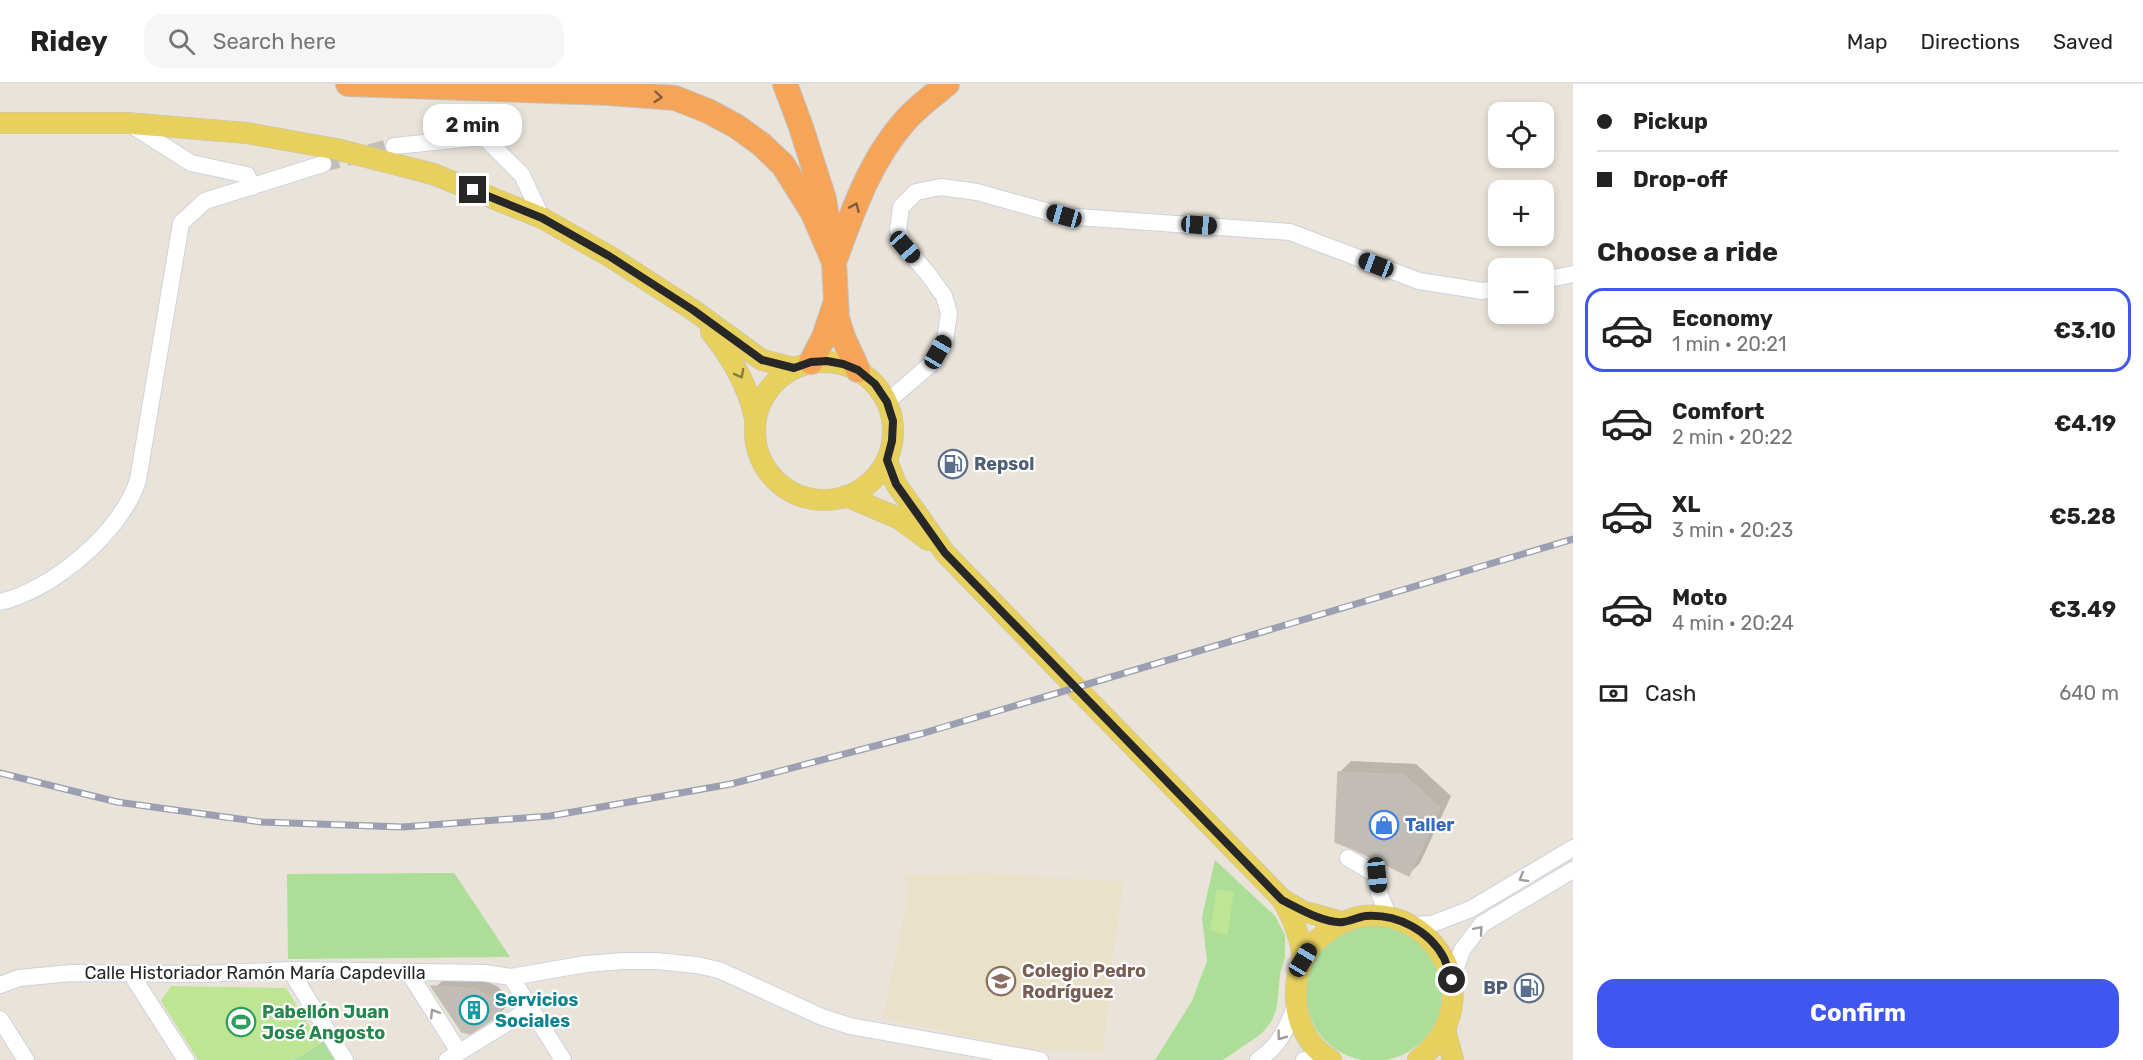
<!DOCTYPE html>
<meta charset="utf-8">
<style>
body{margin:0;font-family:Rubik,sans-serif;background:#f6f6f6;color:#222;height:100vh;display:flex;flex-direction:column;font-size:22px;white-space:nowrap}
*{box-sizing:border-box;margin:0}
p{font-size:20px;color:#767676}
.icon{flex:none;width:33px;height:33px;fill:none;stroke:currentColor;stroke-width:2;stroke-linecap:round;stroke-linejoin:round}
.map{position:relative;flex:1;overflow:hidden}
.details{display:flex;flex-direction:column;background:#fff;width:570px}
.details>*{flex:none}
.banner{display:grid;align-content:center;height:132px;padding:0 24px;background:#fff}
.buttons{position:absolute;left:1488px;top:18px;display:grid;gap:12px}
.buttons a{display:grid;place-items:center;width:66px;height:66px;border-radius:12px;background:#fff;box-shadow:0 3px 9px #0003;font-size:30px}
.end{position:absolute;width:27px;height:27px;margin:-14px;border:8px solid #272727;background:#fff;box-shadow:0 0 0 3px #fff}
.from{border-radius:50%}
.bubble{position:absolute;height:42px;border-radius:18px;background:#fff;box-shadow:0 3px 9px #0003;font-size:20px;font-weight:700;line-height:42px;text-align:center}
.car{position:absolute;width:18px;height:36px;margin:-18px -9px;border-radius:8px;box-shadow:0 0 4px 2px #0007;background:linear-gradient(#222 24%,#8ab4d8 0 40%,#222 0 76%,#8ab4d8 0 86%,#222 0)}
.banner b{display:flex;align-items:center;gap:21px;height:57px;font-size:22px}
.banner b+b{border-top:2px solid #e0e0e0}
.banner i{width:15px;height:15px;background:#222}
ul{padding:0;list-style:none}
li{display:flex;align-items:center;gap:18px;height:84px;margin:0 12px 9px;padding:0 12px;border:3px solid transparent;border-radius:18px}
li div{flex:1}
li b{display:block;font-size:22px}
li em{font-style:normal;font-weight:700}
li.on{border-color:#3f57f0}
li>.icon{width:54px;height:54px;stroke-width:1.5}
h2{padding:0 24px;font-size:27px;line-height:72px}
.pay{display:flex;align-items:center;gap:15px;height:66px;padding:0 24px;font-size:22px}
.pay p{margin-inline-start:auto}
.action{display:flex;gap:12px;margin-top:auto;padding:12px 24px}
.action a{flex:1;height:69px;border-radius:18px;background:#3f57f0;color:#fff;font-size:24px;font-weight:700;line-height:69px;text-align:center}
header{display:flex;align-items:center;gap:36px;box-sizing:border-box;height:84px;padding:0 30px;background:#fff;border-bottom:2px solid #e0e0e0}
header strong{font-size:28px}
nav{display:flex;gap:33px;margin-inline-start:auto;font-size:21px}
.search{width:420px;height:54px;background:#f6f6f6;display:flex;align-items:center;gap:15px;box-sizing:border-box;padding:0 21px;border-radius:18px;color:#767676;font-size:22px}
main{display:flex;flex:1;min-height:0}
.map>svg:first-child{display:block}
.education{fill:#eae1c9}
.green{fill:#acde97}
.pitch{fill:#bee593}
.shadow{fill:#0003}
.building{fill:#c1bdb6;stroke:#c4bfb3;stroke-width:1.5}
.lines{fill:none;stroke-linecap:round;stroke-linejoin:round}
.minor-tunnel{stroke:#c2bdb5;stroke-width:16;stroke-dasharray:16 8;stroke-linecap:butt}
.minor-casing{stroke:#ced1e0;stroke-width:18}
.major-casing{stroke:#c3c3c3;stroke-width:22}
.highway-casing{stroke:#c3c3c3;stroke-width:26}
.minor{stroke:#fff;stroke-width:16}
.major{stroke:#e8d05f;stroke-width:21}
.highway{stroke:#f5a458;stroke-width:24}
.rail-casing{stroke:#9c9eb1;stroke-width:7}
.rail{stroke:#fff;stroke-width:4.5;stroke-dasharray:14;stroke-linecap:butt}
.oneway{stroke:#845f3d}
.oneway2{stroke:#887c43}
.oneway3{stroke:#9e9e9e}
.route{stroke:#272727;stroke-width:8}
.labels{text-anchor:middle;stroke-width:4.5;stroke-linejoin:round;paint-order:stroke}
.service-label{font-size:18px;font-weight:bold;fill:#4e5e75;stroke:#fff;text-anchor:start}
.shop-label{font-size:18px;font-weight:bold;fill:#366cbe;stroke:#fff;text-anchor:start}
.education-label{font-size:18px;font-weight:bold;fill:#785e54;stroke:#fff;text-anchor:start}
.street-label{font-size:18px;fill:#272727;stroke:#fff}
.culture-label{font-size:18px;font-weight:bold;fill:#0d838f;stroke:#fff;text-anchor:start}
.leisure-label{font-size:18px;font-weight:bold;fill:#27864d;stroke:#fff;text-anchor:start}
</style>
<header>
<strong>Ridey</strong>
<div class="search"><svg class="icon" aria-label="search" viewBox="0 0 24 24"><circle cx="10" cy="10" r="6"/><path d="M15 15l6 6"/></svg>Search here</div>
<nav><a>Map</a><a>Directions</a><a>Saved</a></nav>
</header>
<main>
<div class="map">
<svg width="1573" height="976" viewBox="0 0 1573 976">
<rect width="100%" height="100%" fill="#e9e3d9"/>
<polygon class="education" points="987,789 1124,798 1114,861 1103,967 1026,965 883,934 909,807 904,791"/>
<g class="green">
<polygon points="1215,776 1275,832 1285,851 1285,873 1280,890 1277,922 1272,937 1261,950 1223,976 1155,976 1192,917 1207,877 1202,833"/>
<polygon points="454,789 510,873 288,875 287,790"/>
<circle cx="1374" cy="909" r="68"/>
<polygon points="324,957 336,976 294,976"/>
</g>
<g class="pitch">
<polygon points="1217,805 1234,808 1227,851 1210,846"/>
<polygon points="171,902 286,904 320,959 294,976 198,976 161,917"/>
</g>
<g class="shadow">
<polygon points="1351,677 1416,680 1451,712 1420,779 1409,790 1339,689"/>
<polygon points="445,894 485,897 497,902 507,912 509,920 500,929 437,907 437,902"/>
</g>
<g class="building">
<polygon points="1338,688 1404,691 1440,724 1409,792 1353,765 1335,758"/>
<polygon points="431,902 476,905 494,915 499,921 501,930 470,950 462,948"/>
</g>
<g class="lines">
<polyline class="minor-tunnel" points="323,80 394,62"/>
<g class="minor-casing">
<g id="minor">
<polyline points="128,39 191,79 247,91 252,103"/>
<polyline points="394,62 484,53 522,91 542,134"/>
<polyline points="1544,196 1573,190"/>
<polyline points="887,318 931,280 945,256 949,229 944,212 928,190 905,163 898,146 901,123 916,108 941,103 977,108 1063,132 1290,148 1419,197 1483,207 1498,204"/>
<path d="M0 518C53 506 122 447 138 396L181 139 205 117 323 80"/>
<polyline points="1348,774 1377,791 1379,809 1389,833"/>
<polyline points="1411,841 1432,840 1471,825 1573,764"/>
<polyline points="290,886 345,976"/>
<polyline points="409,889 459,968"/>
<polyline points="131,890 186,976"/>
<polyline points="511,893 563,976"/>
<polyline points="1452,896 1462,866 1482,840 1573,786"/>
<polyline points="0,901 19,894 71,889 202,890 290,886 484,889 511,893 586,880 623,877 656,877 696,881 719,886 822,933 850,942 1040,976"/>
<polyline points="0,935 26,976"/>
<polyline points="447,976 531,924"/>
<path d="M1258 976C1279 962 1287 945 1295 922"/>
<polyline points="1304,976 1325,972"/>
</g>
</g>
<g class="major-casing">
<g id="major">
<polyline points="0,39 127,39 246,49 336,65 433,90 542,134 609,172 693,226 762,276 794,284"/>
<path d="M711 248C732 274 748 301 755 334"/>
<circle cx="824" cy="347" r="69"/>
<polyline points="887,376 896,400 945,469 1282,815 1302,827 1342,838"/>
<polyline points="846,412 898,434 928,456"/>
<path d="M1282 815C1293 835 1301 853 1303 876"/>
<polyline points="1445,945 1453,976"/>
<path d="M1331 976C1306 961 1295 935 1296 907 1296 886 1306 864 1323 851 1406 784 1507 906 1418 976"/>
</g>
</g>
<g class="highway-casing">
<g id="highway">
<polyline points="348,0 609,9 675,14 708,27 736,42 761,60 783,81 813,129 834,178"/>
<polyline points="785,0 801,43 824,115 834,178 837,234 843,253 858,286"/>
<path d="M836 173C853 126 871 75 905 37 917 23 933 12 947 0"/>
<polyline points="811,278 824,253 835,220"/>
</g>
</g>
<use href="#minor" class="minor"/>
<use href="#major" class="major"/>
<use href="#highway" class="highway"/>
<g class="rail-casing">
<polyline id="rail" points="0,689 117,718 261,738 403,743 550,732 731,700 924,649 1573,455"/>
</g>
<use href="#rail" class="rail"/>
</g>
<defs><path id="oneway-chevron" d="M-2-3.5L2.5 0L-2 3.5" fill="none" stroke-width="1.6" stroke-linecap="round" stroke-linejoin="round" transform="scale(1.5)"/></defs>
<g class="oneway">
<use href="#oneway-chevron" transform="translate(658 13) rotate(5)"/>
<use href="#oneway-chevron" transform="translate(855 123) rotate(-66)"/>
</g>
<use class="oneway2" href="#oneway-chevron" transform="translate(740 290) rotate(62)"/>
<g class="oneway3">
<use href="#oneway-chevron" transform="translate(1523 794) rotate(149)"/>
<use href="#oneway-chevron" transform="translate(1479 846) rotate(-49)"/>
<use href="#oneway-chevron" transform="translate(434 929) rotate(-122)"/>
<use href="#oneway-chevron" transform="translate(1281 952) rotate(127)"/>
</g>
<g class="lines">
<path class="route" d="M473 106 542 134 609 172 693 226 762 276 794 284 811 278 827 277 843 280 858 286 875 300 887 318 893 337 892 357 887 376 896 400 945 469 1282 816C1298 824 1325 840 1343 838 1351 837 1358 833 1366 832 1397 830 1429 846 1444 874 1447 881 1449 889 1452 896"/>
</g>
<defs>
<g id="fuel-ring" transform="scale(1.5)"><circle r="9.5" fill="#fff" stroke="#5c6f8a" stroke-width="1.5"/><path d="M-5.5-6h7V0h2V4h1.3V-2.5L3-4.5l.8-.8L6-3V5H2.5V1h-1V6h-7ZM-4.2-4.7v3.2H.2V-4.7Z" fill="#5c6f8a"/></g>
<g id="shop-ring" transform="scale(1.5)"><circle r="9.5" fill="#fff" stroke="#3f7fe0" stroke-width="1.5"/><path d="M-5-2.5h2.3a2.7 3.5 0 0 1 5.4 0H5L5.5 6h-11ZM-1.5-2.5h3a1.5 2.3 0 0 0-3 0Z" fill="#3f7fe0"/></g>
<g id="school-ring" transform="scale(1.5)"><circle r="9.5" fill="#fff" stroke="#8d6e63" stroke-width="1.5"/><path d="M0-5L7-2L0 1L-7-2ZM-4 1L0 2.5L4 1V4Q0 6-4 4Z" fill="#8d6e63"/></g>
<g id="building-ring" transform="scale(1.5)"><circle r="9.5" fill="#fff" stroke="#0f9aa8" stroke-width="1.5"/><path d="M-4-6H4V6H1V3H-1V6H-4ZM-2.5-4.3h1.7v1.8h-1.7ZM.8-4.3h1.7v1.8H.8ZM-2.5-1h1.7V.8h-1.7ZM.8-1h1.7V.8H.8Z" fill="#0f9aa8"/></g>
<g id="stadium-ring" transform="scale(1.5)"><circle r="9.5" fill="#fff" stroke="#2e9e5b" stroke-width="1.5"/><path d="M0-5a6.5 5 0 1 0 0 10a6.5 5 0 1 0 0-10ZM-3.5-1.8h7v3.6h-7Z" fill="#2e9e5b"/></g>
</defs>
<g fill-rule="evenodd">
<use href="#fuel-ring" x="953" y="380"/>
<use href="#shop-ring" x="1384" y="741"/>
<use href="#school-ring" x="1001" y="897"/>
<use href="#fuel-ring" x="1529" y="904"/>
<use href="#building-ring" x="474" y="926"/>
<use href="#stadium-ring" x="241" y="938"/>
</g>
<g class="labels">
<g class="service-label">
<text x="974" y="386">Repsol</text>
<text x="1508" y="910" text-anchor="end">BP</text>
</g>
<g class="shop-label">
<text x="1405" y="747">Taller</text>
</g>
<g class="education-label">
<text x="1022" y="893">Colegio Pedro<tspan x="1022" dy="21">Rodríguez</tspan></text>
</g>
<g class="street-label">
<text x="255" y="895">Calle Historiador Ramón María Capdevilla</text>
</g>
<g class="culture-label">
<text x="495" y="922">Servicios<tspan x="495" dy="21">Sociales</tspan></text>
</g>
<g class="leisure-label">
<text x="262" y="934">Pabellón Juan<tspan x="262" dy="21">José Angosto</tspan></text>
</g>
</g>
</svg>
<div class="buttons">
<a><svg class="icon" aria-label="locate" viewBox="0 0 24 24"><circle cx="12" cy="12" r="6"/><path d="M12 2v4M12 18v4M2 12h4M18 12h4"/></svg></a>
<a>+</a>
<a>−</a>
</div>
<i class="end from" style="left:1452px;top:896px"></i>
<i class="end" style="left:473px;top:106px"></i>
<div class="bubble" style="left:423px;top:20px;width:99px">2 min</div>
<i class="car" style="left:1064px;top:132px;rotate:286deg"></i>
<i class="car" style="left:1199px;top:141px;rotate:94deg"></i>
<i class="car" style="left:905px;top:163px;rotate:139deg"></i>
<i class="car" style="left:1376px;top:181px;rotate:291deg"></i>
<i class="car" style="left:938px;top:268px;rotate:30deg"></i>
<i class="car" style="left:1377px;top:791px;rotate:174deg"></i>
<i class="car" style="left:1303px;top:876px;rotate:31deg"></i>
</div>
<section class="details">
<div class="banner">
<b><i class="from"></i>Pickup</b>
<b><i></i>Drop-off</b>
</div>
<h2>Choose a ride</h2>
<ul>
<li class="on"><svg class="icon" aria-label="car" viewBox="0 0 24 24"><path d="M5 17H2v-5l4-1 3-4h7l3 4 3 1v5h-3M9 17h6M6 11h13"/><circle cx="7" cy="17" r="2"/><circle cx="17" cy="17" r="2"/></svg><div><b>Economy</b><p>1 min · 20:21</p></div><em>€3.10</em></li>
<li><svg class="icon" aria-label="car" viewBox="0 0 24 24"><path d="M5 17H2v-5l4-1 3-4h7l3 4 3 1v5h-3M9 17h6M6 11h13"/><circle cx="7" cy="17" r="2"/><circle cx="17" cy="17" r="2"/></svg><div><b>Comfort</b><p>2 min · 20:22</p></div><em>€4.19</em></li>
<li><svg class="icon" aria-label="car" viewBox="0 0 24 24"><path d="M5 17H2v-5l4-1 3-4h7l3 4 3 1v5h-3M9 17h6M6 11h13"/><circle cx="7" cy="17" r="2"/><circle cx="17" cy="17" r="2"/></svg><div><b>XL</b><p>3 min · 20:23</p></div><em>€5.28</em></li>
<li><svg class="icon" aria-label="car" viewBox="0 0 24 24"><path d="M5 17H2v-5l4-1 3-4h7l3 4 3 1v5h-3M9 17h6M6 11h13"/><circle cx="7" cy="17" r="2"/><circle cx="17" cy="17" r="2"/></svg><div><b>Moto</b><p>4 min · 20:24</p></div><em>€3.49</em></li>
</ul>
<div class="pay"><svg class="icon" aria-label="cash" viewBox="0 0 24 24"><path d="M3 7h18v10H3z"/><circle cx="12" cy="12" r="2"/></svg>Cash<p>640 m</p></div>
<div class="action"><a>Confirm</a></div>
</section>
</main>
